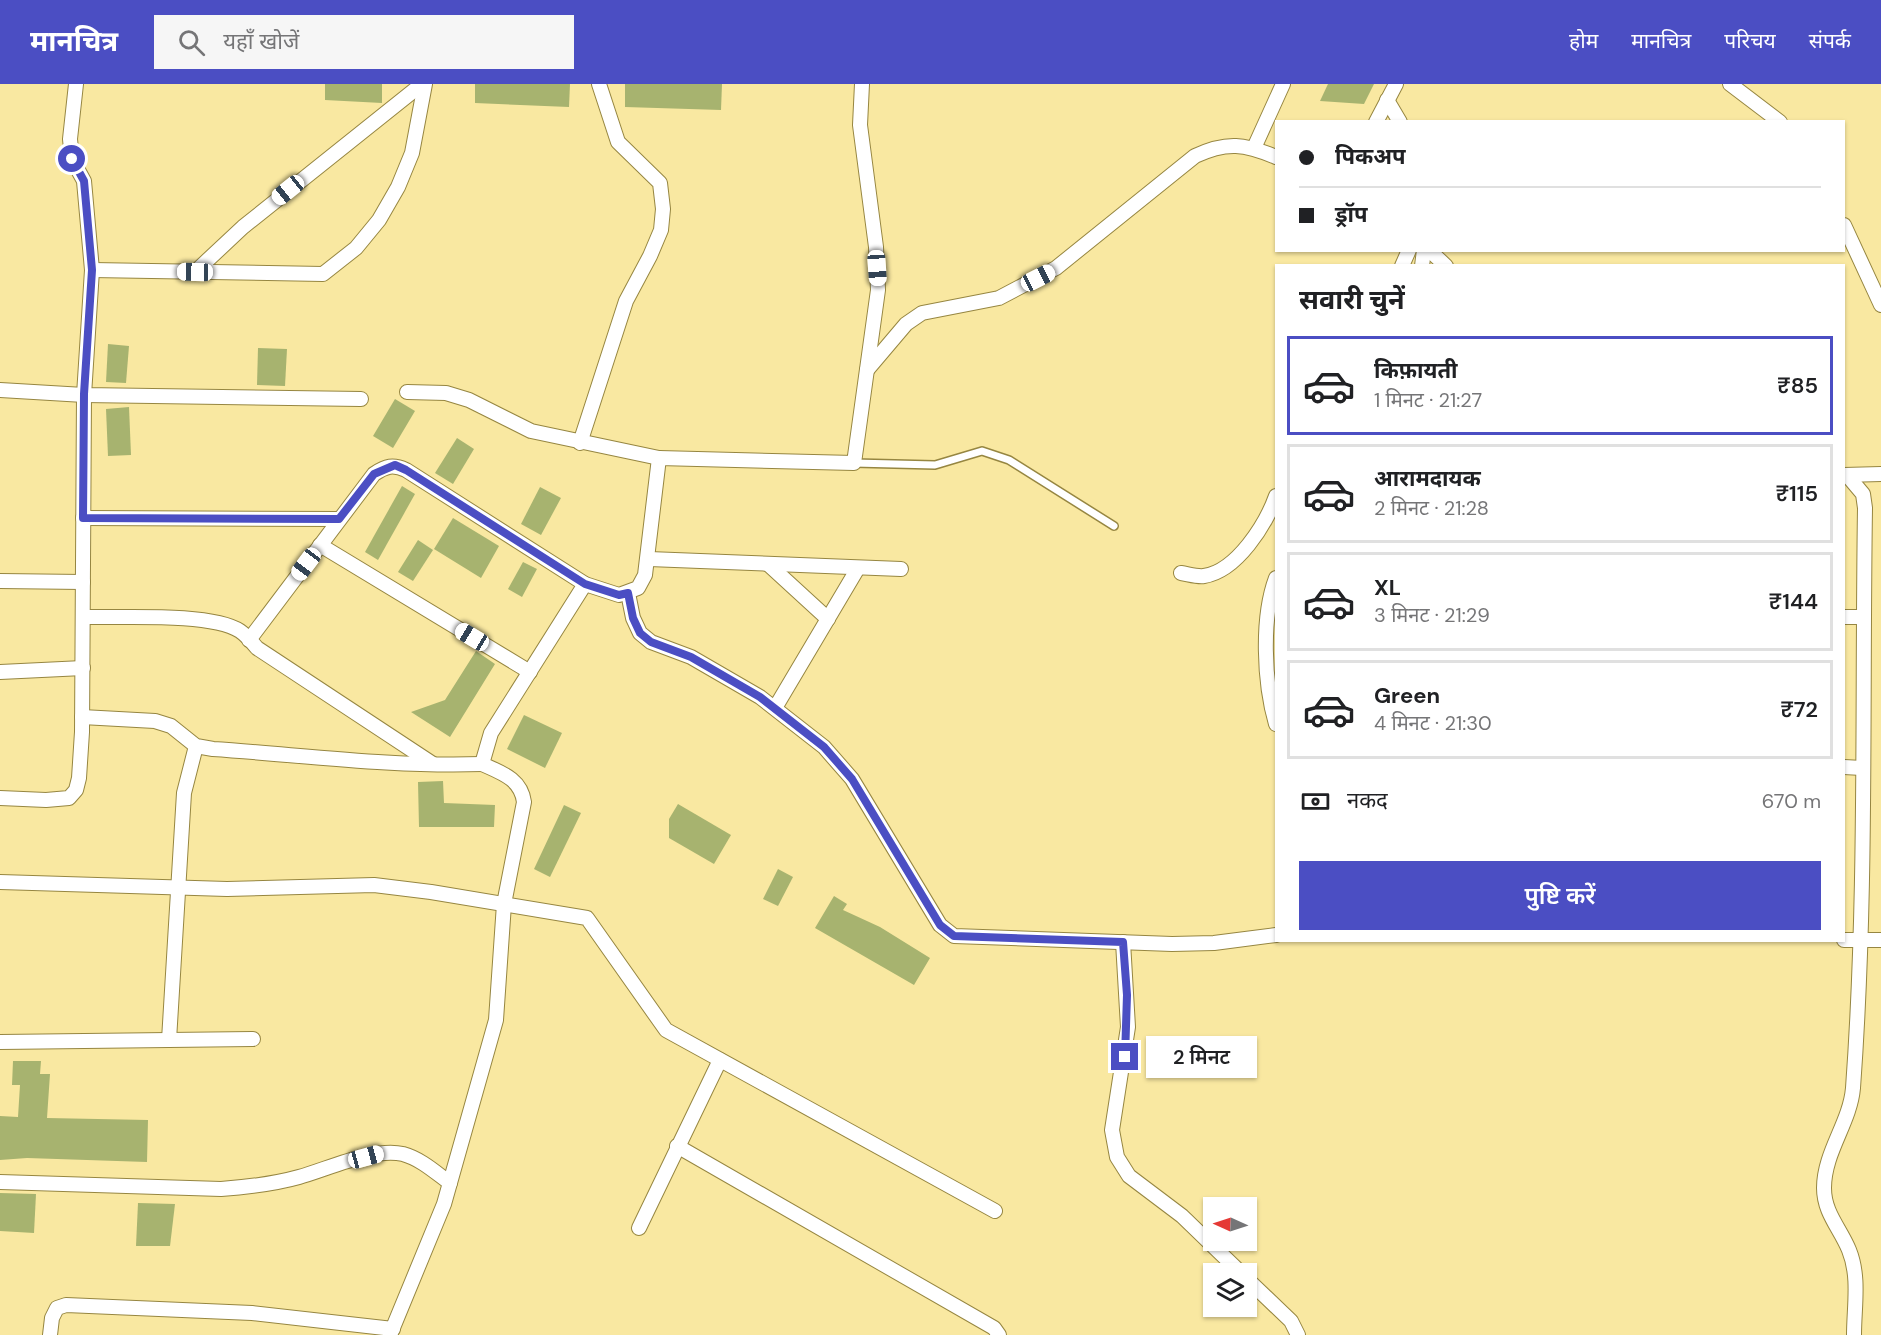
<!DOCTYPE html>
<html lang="hi">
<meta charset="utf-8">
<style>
body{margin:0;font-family:"DM Sans","Noto Sans Devanagari",sans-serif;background:#f6f6f6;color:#202124;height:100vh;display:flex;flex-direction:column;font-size:22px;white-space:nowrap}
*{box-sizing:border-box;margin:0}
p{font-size:20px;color:#757577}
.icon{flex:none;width:33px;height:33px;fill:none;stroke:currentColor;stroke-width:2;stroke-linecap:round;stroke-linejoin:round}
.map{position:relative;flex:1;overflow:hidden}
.panel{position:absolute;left:1275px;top:180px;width:570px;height:678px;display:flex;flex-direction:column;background:#fff;border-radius:0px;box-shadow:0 2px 4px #0004}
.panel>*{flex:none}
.hud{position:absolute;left:1275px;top:36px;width:570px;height:132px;border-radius:0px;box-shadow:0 2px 4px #0004;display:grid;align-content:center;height:132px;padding:0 24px;background:#fff}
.needle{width:39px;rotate:273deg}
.controls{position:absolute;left:1203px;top:1113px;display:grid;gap:12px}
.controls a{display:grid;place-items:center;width:54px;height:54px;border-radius:0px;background:#fff;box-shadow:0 2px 4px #0004;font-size:30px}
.end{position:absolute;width:27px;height:27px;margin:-14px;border:8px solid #4b4ec3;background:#fff;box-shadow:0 0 0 3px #fff}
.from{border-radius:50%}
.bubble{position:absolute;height:42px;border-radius:0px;background:#fff;box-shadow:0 2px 4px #0004;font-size:20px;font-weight:600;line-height:42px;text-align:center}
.car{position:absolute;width:18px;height:36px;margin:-18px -9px;border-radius:8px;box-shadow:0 0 4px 2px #0007;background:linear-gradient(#fff 24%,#345 0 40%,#fff 0 76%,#345 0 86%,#fff 0)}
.hud b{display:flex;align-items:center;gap:21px;height:57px;font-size:22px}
.hud b+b{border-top:2px solid #e0e0e0}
.hud i{width:15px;height:15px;background:#202124}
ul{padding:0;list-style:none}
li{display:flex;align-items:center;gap:18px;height:99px;margin:0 12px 9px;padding:0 12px;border:3px solid #e0e0e0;border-radius:0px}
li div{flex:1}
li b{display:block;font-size:22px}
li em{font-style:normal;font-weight:600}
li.on{border-color:#4b4ec3}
li>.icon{width:54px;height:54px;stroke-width:1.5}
h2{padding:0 24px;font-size:27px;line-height:72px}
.pay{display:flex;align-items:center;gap:15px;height:66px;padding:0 24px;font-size:22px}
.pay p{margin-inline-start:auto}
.button{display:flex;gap:12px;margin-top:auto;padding:12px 24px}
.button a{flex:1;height:69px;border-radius:0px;background:#4b4ec3;color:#fff;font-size:24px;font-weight:600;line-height:69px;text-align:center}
header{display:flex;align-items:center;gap:36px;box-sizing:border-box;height:84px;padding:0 30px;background:#4b4ec3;color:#fff}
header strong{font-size:28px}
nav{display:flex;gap:33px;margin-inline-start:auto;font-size:21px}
.search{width:420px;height:54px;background:#f6f6f6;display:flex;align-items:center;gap:15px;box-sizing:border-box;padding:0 21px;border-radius:0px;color:#757577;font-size:22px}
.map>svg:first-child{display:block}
.building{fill:#a7b36f}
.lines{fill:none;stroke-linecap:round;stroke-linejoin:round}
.service-casing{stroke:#968641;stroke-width:10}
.minor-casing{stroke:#968641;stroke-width:16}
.service{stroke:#fff;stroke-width:7}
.minor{stroke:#fff;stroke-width:14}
.route{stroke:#4b4ec3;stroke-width:8}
</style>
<header>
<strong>मानचित्र</strong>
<div class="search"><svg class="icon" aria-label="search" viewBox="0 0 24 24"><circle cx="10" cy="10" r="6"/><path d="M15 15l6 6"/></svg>यहाँ खोजें</div>
<nav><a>होम</a><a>मानचित्र</a><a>परिचय</a><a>संपर्क</a></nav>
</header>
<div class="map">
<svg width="1881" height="1251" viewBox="0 0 1881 1251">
<rect width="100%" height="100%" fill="#f9e8a1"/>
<g class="building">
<polygon points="325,0 382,0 382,19 325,16"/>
<polygon points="475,0 570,0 569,23 475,19"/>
<polygon points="625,0 722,0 721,26 625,23"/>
<polygon points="1328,0 1374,0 1364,20 1320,17"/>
<polygon points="108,260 129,262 126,299 106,298"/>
<polygon points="258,264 287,265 285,302 257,301"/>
<polygon points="395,315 415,327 393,364 373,352"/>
<polygon points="129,323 131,371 108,372 106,325"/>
<polygon points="457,354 474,365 453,400 435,389"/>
<polygon points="402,402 415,410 378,476 365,468"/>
<polygon points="540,403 561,414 541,451 521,440"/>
<polygon points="453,434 499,462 481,494 434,465"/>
<polygon points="418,456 433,466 413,497 398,488"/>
<polygon points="523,478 537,485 522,513 508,505"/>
<polygon points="476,567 495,580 450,653 411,628 445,616"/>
<polygon points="524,631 562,649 545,684 507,665"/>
<polygon points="443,697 444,719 495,721 494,743 419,743 418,698"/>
<polygon points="678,720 731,751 714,780 669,754 669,735"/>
<polygon points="564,721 581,729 550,793 534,785"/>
<polygon points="778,785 793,793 778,822 763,815"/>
<polygon points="834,812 847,820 843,826 880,843 930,874 914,901 815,844"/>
<polygon points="13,977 41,977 40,990 50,990 47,1034 148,1036 147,1078 27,1074 0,1076 0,1032 18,1033 20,1001 12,1001"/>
<polygon points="0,1109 36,1110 34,1149 0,1147"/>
<polygon points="138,1119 175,1120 170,1162 136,1162"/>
</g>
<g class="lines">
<g class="service-casing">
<polyline id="service" points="854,379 935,381 982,367 1009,376 1114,442"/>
</g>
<g class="minor-casing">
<g id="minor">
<polyline points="1730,0 1780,38"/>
<polyline points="1387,16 1400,38"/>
<polyline points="1376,38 1396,0"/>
<polyline points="1254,64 1283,0"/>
<polyline points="1844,141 1881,221"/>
<polyline points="1429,166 1446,182"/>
<polyline points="1402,182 1409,166"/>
<polyline points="1422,182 1424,166"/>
<polyline points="92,186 323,190 356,164 379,136 398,103 412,69 425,0"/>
<polyline points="195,188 243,143 422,0"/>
<path d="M867 286 906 240 922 229 999 214 1056 184 1195 72C1227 57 1245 60 1276 73"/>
<polyline points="0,306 84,311 361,315"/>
<polyline points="407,308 446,309 469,316 531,347 659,374"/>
<polyline points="580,359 626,217 650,172 661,146 663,125 660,99 618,58 599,0"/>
<polyline points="1844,391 1881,390"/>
<path d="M1847 391 1863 410 1865 424C1862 617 1867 812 1853 1004 1850 1039 1824 1068 1824 1104 1824 1129 1840 1144 1849 1166 1860 1193 1854 1223 1854 1251"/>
<polyline points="83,434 339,435"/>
<polyline points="320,461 530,588"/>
<polyline points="649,475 901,485"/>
<polyline points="768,480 828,535"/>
<path d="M1181 489C1188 490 1197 493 1204 492 1237 487 1266 440 1276 412"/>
<path d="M1276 494C1261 534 1264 599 1276 640"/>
<polyline points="0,497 83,498"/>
<polyline points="628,509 633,534 640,549 651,558 691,573 760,613 824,663 852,695 940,841 954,852 1172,860 1214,859 1276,851"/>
<path d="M83 533C120 534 211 528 240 547 246 551 252 558 257 564L433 680"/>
<polyline points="1844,533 1863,533"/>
<path d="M249 556 374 390C386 382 393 380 406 386L585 500 619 511 638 504 645 491 659 374 854 379 878 206 876 163 860 41 862 0"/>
<polyline points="0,588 83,584"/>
<polyline points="775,624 858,484"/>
<path d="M82 633 155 637 171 642 196 662 213 665C303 671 392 683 482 680"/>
<polyline points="1844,683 1862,684"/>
<polyline points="0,714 46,716 69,714 76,706 79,694 82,648 84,311 92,186 84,97 72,75 70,55 76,0"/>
<polyline points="0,798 227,805 374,801 431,808 587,834 666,946 995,1127"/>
<polyline points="1844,856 1881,856"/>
<polyline points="1123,858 1128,943 1112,1046 1117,1073 1129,1092 1182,1132 1242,1190"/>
<polyline points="169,956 184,709 196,662"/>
<polyline points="0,958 253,955"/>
<polyline points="677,1062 994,1244 999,1251"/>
<path d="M0 1098 221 1105C248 1103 274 1100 299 1093 328 1085 374 1063 403 1070 421 1075 435 1088 450 1099"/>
<polyline points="639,1144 720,976"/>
<polyline points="1246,1194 1291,1237 1298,1251"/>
<polyline points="50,1251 52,1234 57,1224 66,1221 252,1229 393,1245"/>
<path d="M390 1251 444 1120 496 936 504 820 524 718C521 695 502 689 482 680L491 649 585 500"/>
</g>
</g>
<use href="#service" class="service"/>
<use href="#minor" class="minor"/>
</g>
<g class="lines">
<polyline class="route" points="72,75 84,97 92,186 84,310 83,434 339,435 374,390 395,381 406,386 585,500 619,511 628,509 633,534 640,549 651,558 691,573 760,613 824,663 852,695 940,841 954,852 1123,858 1127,911 1125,973"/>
</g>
</svg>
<div class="controls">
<a><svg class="needle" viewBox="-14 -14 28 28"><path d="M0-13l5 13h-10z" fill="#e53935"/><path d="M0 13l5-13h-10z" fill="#757577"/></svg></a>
<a><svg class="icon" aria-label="layers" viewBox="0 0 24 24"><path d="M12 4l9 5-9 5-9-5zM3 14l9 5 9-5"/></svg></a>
</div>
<i class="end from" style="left:72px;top:75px"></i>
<i class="end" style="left:1125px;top:973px"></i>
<div class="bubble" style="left:1146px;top:952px;width:111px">2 मिनट</div>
<i class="car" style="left:288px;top:106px;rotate:231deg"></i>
<i class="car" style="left:877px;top:184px;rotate:176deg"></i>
<i class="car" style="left:195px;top:188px;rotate:271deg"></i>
<i class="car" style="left:1038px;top:194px;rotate:63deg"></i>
<i class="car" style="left:306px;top:480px;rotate:217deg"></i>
<i class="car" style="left:472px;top:553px;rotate:301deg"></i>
<i class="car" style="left:366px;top:1073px;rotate:75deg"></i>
<div class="hud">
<b><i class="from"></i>पिकअप</b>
<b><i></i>ड्रॉप</b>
</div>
<section class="panel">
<h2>सवारी चुनें</h2>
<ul>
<li class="on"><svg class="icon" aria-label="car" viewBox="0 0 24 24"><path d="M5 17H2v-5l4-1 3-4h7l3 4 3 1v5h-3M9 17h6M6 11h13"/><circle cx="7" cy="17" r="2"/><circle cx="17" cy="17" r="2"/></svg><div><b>किफ़ायती</b><p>1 मिनट · 21:27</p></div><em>₹85</em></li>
<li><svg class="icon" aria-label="car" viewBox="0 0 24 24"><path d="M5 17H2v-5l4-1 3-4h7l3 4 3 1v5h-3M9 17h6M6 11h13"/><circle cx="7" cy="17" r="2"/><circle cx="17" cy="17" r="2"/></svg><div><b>आरामदायक</b><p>2 मिनट · 21:28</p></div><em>₹115</em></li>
<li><svg class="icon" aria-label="car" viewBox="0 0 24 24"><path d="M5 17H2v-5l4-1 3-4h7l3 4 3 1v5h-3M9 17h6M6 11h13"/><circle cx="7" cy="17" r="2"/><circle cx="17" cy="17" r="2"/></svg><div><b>XL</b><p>3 मिनट · 21:29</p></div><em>₹144</em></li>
<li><svg class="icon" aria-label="car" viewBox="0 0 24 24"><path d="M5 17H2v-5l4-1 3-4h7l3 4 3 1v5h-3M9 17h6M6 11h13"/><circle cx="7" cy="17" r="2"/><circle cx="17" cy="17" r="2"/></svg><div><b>Green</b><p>4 मिनट · 21:30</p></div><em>₹72</em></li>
</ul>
<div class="pay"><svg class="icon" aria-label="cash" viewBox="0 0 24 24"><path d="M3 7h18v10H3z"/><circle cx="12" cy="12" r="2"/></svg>नकद<p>670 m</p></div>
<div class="button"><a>पुष्टि करें</a></div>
</section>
</div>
